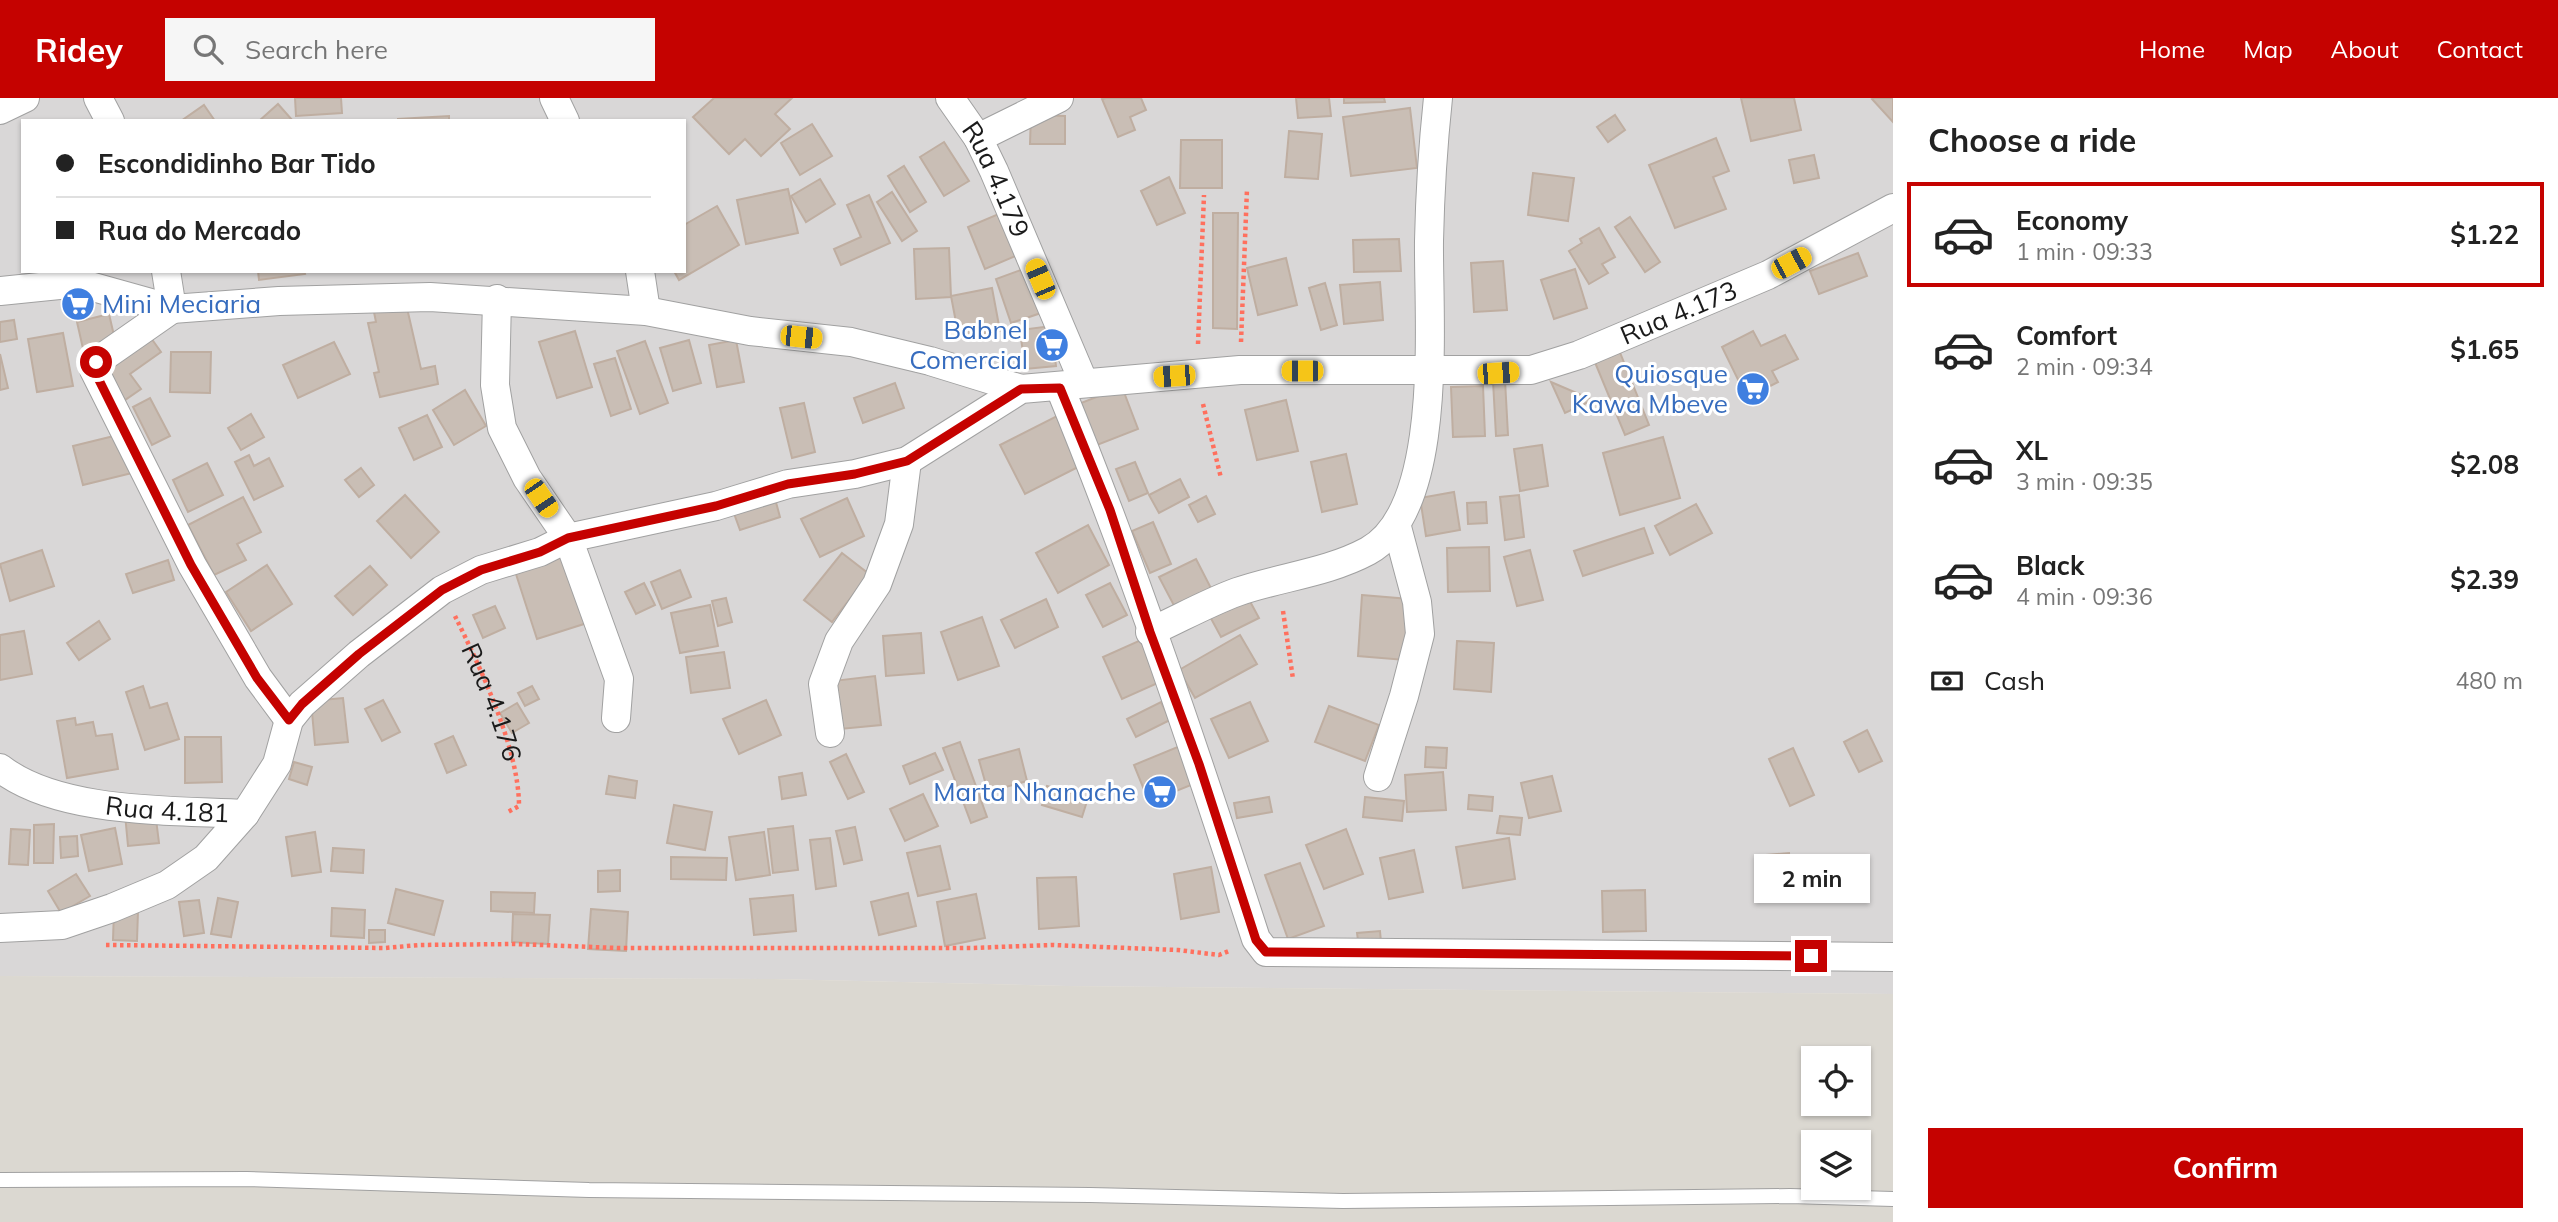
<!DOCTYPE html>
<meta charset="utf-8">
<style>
body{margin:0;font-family:Mulish,sans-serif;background:#f6f6f6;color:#222;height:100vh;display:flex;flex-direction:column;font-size:26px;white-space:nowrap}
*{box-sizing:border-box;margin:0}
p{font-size:23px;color:#767676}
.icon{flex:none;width:38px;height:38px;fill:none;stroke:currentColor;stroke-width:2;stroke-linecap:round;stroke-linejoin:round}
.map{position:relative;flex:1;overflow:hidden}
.details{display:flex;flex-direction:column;background:#fff;width:665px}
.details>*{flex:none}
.banner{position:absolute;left:21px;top:21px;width:665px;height:154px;border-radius:0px;box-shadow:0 2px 5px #0004;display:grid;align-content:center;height:154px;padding:0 35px;background:#fff}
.fabs{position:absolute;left:1801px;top:948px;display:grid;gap:14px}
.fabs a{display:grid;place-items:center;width:70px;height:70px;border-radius:0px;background:#fff;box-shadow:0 2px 5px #0004;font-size:35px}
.end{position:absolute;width:32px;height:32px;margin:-16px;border:9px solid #c50200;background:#fff;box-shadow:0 0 0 4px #fff}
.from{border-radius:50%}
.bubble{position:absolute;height:49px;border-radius:0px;background:#fff;box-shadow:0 2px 5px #0004;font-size:23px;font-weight:700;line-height:49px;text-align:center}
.car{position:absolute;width:21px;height:42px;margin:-21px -10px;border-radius:9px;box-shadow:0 0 5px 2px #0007;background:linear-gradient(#f5c518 24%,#345 0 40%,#f5c518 0 76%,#345 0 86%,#f5c518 0)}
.banner b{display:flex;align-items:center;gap:24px;height:66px;font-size:26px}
.banner b+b{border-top:2px solid #e0e0e0}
.banner i{width:18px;height:18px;background:#222}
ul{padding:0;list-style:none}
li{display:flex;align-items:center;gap:21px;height:105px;margin:0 14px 10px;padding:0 21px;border:4px solid transparent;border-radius:0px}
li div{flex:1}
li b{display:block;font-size:26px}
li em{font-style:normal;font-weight:700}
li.active{border-color:#c50200}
li>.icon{width:63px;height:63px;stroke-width:1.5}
h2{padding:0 35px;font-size:32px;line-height:84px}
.pay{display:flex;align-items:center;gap:18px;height:77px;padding:0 35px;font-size:26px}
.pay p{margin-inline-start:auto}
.action{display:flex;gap:14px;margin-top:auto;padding:14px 35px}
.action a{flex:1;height:80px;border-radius:0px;background:#c50200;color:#fff;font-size:28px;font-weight:700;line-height:80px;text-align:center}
header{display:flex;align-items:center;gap:42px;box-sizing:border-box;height:98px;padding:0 35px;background:#c50200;color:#fff}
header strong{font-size:33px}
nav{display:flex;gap:38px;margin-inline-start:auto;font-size:24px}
.search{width:490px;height:63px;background:#f6f6f6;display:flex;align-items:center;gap:18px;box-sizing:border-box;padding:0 24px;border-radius:0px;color:#767676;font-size:26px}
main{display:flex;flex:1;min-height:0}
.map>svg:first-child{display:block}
.residential{fill:#d9d7d7;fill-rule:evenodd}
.airport{fill:#dbd8d1;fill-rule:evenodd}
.building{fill:#c9beb5;stroke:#bfaea1;stroke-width:2}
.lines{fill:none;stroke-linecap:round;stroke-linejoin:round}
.service-casing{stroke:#a1a1a1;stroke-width:16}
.minor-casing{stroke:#a1a1a1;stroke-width:30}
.path{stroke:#ff705e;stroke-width:4.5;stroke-dasharray:3.5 3.5;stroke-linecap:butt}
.service{stroke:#fff;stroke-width:14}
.minor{stroke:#fff;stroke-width:28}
.route{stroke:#c50200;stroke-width:9}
.labels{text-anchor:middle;stroke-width:6;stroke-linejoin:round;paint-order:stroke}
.street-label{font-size:26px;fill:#1a1a1a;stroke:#fff}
.shop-label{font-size:26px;fill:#366cbe;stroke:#fff;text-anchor:end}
</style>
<header>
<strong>Ridey</strong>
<div class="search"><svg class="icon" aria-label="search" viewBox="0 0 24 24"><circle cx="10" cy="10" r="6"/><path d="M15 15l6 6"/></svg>Search here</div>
<nav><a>Home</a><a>Map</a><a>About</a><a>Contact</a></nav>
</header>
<main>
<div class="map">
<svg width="1893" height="1124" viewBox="0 0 1893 1124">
<rect width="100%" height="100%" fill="#ede8df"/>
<path class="residential" d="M0 0H1893V896L1066 888 774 881 0 878ZM23 23H684V173H23Z"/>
<path class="airport" d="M0 878 774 881 1066 888 1893 896V1124H0ZM1813 961H1858V1006H1813ZM1813 1045H1858V1090H1813Z"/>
<g class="building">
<polygon points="295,0 341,0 342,15 296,18"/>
<polygon points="714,0 792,0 775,16 790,31 761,58 745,41 729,56 693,19"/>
<polygon points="1106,0 1141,0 1146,12 1130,19 1135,32 1118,39 1102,1"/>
<polygon points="1296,0 1329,0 1331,18 1298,20"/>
<polygon points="1344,0 1384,0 1385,4 1344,5"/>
<polygon points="1741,0 1794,0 1801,32 1751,43"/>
<polygon points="1874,0 1893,0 1893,24 1872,1"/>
<polygon points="278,6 293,23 259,23"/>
<polygon points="204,7 215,23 181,23"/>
<polygon points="1410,10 1417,70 1351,78 1343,19"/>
<polygon points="1031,17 1065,18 1065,46 1030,46"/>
<polygon points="1615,17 1625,32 1608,44 1597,29"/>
<polygon points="449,18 449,23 398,23 398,21"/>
<polygon points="812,26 832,58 800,77 781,45"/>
<polygon points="1289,33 1322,36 1318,81 1285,79"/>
<polygon points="1716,40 1729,73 1713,79 1726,111 1675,130 1649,67"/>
<polygon points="1181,42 1222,42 1222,90 1180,90"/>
<polygon points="944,44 969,83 944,98 920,59"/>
<polygon points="1814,57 1819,80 1794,85 1789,62"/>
<polygon points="904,68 926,104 910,114 888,78"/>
<polygon points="1533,75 1574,80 1568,123 1528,117"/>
<polygon points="1169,79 1185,115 1157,127 1141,93"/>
<polygon points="820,81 835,106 806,124 791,98"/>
<polygon points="788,91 798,135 746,146 737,102"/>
<polygon points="892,94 917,133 902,143 877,104"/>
<polygon points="869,97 890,145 841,167 834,151 861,139 847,107"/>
<polygon points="717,108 739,147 679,182 674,173 684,173 684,127"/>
<polygon points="1008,112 1025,154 985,171 968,129"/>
<polygon points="1213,115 1238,115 1237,231 1213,230"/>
<polygon points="1630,119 1660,164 1645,174 1615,129"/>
<polygon points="1599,130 1615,159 1602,166 1608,175 1589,186 1569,153 1582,145 1580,141"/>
<polygon points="1399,141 1401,173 1354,174 1353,142"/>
<polygon points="949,150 951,199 916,201 914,151"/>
<polygon points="1858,155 1867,178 1819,196 1810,173"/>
<polygon points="1286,160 1297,207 1258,217 1247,170"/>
<polygon points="1503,163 1507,212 1474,214 1471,165"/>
<polygon points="1032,168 1047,213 1011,225 996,181"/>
<polygon points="1575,171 1587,210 1554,221 1541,182"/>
<polygon points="258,173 304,173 305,176 259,182"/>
<polygon points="1380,184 1383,222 1344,226 1340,187"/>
<polygon points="1325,185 1337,227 1321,232 1309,190"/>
<polygon points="992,190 1000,233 959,240 951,198"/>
<polygon points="71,194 90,201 83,219 64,212"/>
<polygon points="373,209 407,210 421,271 435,268 438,286 380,299 374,275 379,274 368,225 376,224"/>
<polygon points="109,216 116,246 84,255 77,224"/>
<polygon points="14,222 17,241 0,244 0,224"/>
<polygon points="1051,228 1056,268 1025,271 1020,232"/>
<polygon points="146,233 161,254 130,276 141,291 125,302 99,266"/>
<polygon points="575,233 592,289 557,300 539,244"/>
<polygon points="1753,233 1761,248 1785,237 1798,261 1772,273 1778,284 1747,300 1722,249"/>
<polygon points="63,235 73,288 37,294 28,241"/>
<polygon points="689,242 701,285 673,293 660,250"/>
<polygon points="736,242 744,284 717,289 709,247"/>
<polygon points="645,243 668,305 640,316 617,253"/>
<polygon points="334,244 350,276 298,300 283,267"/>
<polygon points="1619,252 1649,327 1625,337 1594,262"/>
<polygon points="171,254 211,254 210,295 170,294"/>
<polygon points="0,256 8,290 0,292"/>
<polygon points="615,260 631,311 611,318 594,266"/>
<polygon points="1505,282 1508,337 1496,338 1493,283"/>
<polygon points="1551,284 1593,302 1565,315"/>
<polygon points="895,285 904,310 863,325 854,300"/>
<polygon points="1483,288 1485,338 1453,339 1451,289"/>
<polygon points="1122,289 1138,331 1097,347 1081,305"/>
<polygon points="465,292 486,328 454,347 433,312"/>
<polygon points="150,300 170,338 152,347 133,309"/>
<polygon points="1286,302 1298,353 1257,362 1245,312"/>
<polygon points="804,305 815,354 792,360 780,310"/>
<polygon points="251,316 264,339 241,352 228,330"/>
<polygon points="427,317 442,349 414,362 399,330"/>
<polygon points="1059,317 1084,366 1025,396 1000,347"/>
<polygon points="122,336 132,375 83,387 73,348"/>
<polygon points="1663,339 1680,400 1620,417 1603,355"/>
<polygon points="1542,347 1548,388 1520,393 1514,351"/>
<polygon points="1346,356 1357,406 1322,414 1311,364"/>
<polygon points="249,357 254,368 269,360 283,388 254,402 235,364"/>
<polygon points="1135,364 1148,395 1129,403 1116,371"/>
<polygon points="207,365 223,397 188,414 173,382"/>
<polygon points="361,370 374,387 359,399 345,382"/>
<polygon points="1180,381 1189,399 1159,415 1149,397"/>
<polygon points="1454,394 1460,432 1426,438 1420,400"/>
<polygon points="405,397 439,434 411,460 377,423"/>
<polygon points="774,397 780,419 740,432 732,410"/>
<polygon points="1519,397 1524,439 1505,442 1500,399"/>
<polygon points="1206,398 1215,416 1198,424 1189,407"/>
<polygon points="243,399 261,434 237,446 246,462 214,477 188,427"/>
<polygon points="847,400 864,438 820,459 801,421"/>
<polygon points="1486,404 1487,425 1468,426 1467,405"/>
<polygon points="1696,406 1712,435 1670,457 1655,428"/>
<polygon points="1153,424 1171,466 1150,475 1132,433"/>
<polygon points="1088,427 1109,467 1058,495 1036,455"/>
<polygon points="1644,430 1653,455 1583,478 1574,453"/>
<polygon points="1489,449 1490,493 1448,494 1447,450"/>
<polygon points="42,452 54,488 10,503 0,466"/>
<polygon points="1530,452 1543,502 1517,508 1504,459"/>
<polygon points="563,454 587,525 537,541 514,470"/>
<polygon points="842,455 869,476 832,524 804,502"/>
<polygon points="1196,461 1215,498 1179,517 1159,479"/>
<polygon points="168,462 174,482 133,495 126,476"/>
<polygon points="267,467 292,506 251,533 226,494"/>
<polygon points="370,468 387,487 353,517 335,498"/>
<polygon points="680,472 691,499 662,511 651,484"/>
<polygon points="644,485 655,507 636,516 625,494"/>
<polygon points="1110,485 1127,517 1103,529 1086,497"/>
<polygon points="1246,496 1259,520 1221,539 1208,515"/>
<polygon points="1362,497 1409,501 1405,562 1358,558"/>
<polygon points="726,500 732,524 718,528 712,503"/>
<polygon points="1046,501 1058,529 1015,550 1001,522"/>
<polygon points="710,507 718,548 680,555 671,515"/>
<polygon points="495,508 505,530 483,540 473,517"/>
<polygon points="982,519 999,568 958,582 941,534"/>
<polygon points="99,523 110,541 79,562 67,545"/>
<polygon points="24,533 32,576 0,582 0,537"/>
<polygon points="921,535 924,575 886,578 883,538"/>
<polygon points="1240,537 1257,566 1195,600 1179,572"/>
<polygon points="1141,542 1160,584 1122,601 1103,559"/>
<polygon points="1457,543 1494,545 1491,594 1454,591"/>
<polygon points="724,554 730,590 691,595 686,559"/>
<polygon points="875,578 881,627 840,631 833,583"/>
<polygon points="143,588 150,610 167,605 179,641 145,652 126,594"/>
<polygon points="532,588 539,601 525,608 518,595"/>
<polygon points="343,600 348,644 315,647 311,603"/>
<polygon points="383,602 400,634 382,643 365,611"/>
<polygon points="766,602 781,637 739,656 723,621"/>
<polygon points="1161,604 1170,622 1136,639 1127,621"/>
<polygon points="1250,604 1268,643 1229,660 1211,621"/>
<polygon points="517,605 529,625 512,635 500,615"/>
<polygon points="1329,608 1379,627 1365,663 1315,644"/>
<polygon points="75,620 76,627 93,624 96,638 112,636 118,671 67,680 57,623"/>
<polygon points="1867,632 1882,663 1859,674 1844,644"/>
<polygon points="453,638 466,667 447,675 435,646"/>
<polygon points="185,639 221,639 222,684 185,685"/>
<polygon points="960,644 987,719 971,725 943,650"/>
<polygon points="1180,648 1196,685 1149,704 1134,667"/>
<polygon points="1426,649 1447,650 1446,670 1425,669"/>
<polygon points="1793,650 1814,697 1790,708 1769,661"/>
<polygon points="1019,651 1027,683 988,694 979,662"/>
<polygon points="935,655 943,672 910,686 903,668"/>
<polygon points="846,656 864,694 848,701 830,664"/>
<polygon points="294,664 312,669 307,687 289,681"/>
<polygon points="1443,674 1446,712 1407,714 1405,677"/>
<polygon points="802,675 806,697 782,701 779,679"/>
<polygon points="609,678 637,683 635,700 606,696"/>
<polygon points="1552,678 1561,713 1529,720 1521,685"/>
<polygon points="1047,688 1088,700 1082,719 1042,707"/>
<polygon points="923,696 938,728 905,743 890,711"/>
<polygon points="1469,697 1493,699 1492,713 1468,711"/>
<polygon points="1269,699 1272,714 1237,720 1234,705"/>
<polygon points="1365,699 1404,703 1402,723 1363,719"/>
<polygon points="674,707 712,714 705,752 667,745"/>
<polygon points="155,713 159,745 128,748 125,716"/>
<polygon points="1500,718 1522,720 1520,737 1497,735"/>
<polygon points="54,726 53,765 34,765 34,727"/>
<polygon points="793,728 798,772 773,775 768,731"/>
<polygon points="855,729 862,762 844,766 836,733"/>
<polygon points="115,730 122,766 89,773 81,737"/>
<polygon points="11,731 30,732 28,767 9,766"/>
<polygon points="1346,731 1363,776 1324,791 1306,747"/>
<polygon points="315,734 321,774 292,778 286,739"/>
<polygon points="764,734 770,777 736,782 729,739"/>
<polygon points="77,738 78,758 61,760 60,739"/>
<polygon points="830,740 836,788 816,791 810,742"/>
<polygon points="1509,740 1515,781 1463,790 1456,749"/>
<polygon points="940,748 950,791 918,798 907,755"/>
<polygon points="333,750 364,752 363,775 331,773"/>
<polygon points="1414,752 1423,794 1389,801 1380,760"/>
<polygon points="1789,755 1791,776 1757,779 1755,758"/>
<polygon points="671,759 727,760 726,782 671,781"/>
<polygon points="1300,765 1324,828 1288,841 1265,777"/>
<polygon points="1211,769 1219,814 1181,821 1174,776"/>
<polygon points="620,772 620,793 598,794 598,773"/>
<polygon points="76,776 90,798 61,815 48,793"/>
<polygon points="1076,779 1079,828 1039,831 1037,780"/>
<polygon points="396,791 443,803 434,837 388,825"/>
<polygon points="1645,792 1646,833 1603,834 1602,793"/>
<polygon points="491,794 535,795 534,815 491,813"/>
<polygon points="908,795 916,828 879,837 871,804"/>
<polygon points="976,796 985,840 945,848 937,804"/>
<polygon points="793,797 796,833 754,837 750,801"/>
<polygon points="218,800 238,804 231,839 211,836"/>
<polygon points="199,802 204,835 184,838 179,804"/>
<polygon points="332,810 365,812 364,840 331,838"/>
<polygon points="591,811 628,814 626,853 588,851"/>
<polygon points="114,812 138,813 137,843 113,842"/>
<polygon points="513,816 550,817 548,846 512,844"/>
<polygon points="369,832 385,832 385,844 369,845"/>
<polygon points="1380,833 1382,855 1360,857 1357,835"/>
</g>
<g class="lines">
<g class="service-casing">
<polyline id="service" points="0,1082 247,1081 589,1092 1090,1097 1343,1103 1790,1098 1893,1101"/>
</g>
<g class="minor-casing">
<g id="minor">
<polyline points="98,0 110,23"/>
<polyline points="554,0 565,23"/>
<path id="s2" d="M950 0 978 40 994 73 1084 285"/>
<polyline points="0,12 25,0"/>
<polyline points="978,40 1059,0"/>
<polyline points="166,173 172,211"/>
<polyline points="640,173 646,213"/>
<polyline points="0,193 79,185 172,211 279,203 430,199 646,213 750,233 851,244 930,263 1021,291"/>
<polyline points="497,201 495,287 502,330 527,380 568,440 619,581 616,620"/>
<polyline points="172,211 96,264 94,272 192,467 258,580 289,622"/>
<path d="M1060 290C1134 470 1196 656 1256 841L1266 854 1893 859"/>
<path d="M1150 534C1179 521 1207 505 1237 494 1280 479 1327 475 1368 453 1445 411 1428 219 1429 143 1430 95 1433 47 1438 0"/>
<polyline points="830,635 823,586 839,543 877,486 899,426 907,363"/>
<path id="s3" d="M0 670C59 716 172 712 245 716"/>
<polyline points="1378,679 1404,598 1420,536 1417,504 1397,429"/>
<path id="s4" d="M0 830 62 827 112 810 167 787 206 760 245 716 277 666 289 622 302 606 359 556 442 492 481 472 540 454 568 440 716 408 788 386 855 376 907 363 1021 291 1240 272H1531L1579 257 1768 177 1893 110"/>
</g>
</g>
<g class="path">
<polyline points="1241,244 1247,91"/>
<polyline points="1198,246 1204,97"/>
<polyline points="1203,306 1221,380"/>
<polyline points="1283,513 1293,581"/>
<path id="s1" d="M455 518C480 569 519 651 519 708L506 715"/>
<polyline points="106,847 385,850 419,847 515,846 618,850 971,850 1052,847 1178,852 1219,857 1229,853"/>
</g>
<use href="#service" class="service"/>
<use href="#minor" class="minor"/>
</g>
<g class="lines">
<polyline class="route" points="96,264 94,272 191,467 257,580 289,622 302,606 359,556 442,492 481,472 540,454 568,440 716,408 788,386 855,376 907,363 1021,291 1060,290 1110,412 1150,534 1199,666 1256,842 1266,854 1811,858"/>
</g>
<defs>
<g id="supermarket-disc" transform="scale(1.75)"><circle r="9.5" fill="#3f7fe0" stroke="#fff"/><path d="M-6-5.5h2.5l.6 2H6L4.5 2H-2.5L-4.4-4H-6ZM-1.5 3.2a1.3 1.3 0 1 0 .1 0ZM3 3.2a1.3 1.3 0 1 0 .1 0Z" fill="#fff"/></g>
</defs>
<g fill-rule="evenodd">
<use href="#supermarket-disc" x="78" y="206"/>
<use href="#supermarket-disc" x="1052" y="247"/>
<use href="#supermarket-disc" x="1753" y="291"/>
<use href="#supermarket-disc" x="1160" y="694"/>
</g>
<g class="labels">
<g class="street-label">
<text dy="9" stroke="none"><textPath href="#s2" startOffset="94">Rua 4.179</textPath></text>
<text dy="9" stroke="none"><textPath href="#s4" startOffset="1876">Rua 4.173</textPath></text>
<text dy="9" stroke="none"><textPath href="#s1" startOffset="94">Rua 4.176</textPath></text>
<text dy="9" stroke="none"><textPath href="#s3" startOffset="175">Rua 4.181</textPath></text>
</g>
<g class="shop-label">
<text x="102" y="215" text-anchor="start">Mini Meciaria</text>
<text x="1028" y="241">Babnel<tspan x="1028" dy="30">Comercial</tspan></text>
<text x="1728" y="285">Quiosque<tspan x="1728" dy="30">Kawa Mbeve</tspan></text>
<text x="1136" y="703">Marta Nhanache</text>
</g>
</g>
</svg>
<div class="fabs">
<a><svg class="icon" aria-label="locate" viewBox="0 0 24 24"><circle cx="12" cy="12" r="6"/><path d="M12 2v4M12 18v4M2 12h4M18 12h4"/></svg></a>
<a><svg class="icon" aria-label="layers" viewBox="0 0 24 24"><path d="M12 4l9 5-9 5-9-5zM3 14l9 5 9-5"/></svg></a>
</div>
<i class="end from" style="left:96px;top:264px"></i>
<i class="end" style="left:1811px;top:858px"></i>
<div class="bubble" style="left:1754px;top:756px;width:116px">2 min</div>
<i class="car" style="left:1791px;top:165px;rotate:62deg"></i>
<i class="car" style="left:1040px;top:181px;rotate:337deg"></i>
<i class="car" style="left:801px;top:239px;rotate:96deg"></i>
<i class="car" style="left:1302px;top:273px;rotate:270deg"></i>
<i class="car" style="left:1498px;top:275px;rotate:86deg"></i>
<i class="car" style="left:1174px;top:278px;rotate:266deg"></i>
<i class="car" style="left:541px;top:400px;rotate:146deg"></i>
<div class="banner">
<b><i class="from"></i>Escondidinho Bar Tido</b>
<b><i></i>Rua do Mercado</b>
</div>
</div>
<section class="details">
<h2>Choose a ride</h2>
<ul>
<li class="active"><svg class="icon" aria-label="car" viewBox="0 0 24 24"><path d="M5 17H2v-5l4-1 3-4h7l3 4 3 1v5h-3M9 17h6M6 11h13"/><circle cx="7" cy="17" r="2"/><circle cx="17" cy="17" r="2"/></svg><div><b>Economy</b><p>1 min · 09:33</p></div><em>$1.22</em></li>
<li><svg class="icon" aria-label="car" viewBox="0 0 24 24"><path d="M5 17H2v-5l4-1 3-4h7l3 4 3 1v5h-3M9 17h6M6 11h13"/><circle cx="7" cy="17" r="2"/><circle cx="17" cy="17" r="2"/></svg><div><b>Comfort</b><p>2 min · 09:34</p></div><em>$1.65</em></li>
<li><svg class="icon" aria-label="car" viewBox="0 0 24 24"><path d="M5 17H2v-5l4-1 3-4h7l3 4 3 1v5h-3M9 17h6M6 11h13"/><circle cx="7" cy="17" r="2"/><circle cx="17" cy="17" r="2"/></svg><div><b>XL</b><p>3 min · 09:35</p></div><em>$2.08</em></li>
<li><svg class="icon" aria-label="car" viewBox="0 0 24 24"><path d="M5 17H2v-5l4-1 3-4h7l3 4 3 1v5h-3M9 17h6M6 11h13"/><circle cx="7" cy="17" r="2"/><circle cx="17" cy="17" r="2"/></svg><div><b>Black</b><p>4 min · 09:36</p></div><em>$2.39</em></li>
</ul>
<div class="pay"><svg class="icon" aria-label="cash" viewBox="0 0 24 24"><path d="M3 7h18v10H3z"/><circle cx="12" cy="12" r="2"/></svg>Cash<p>480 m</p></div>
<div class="action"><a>Confirm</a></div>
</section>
</main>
